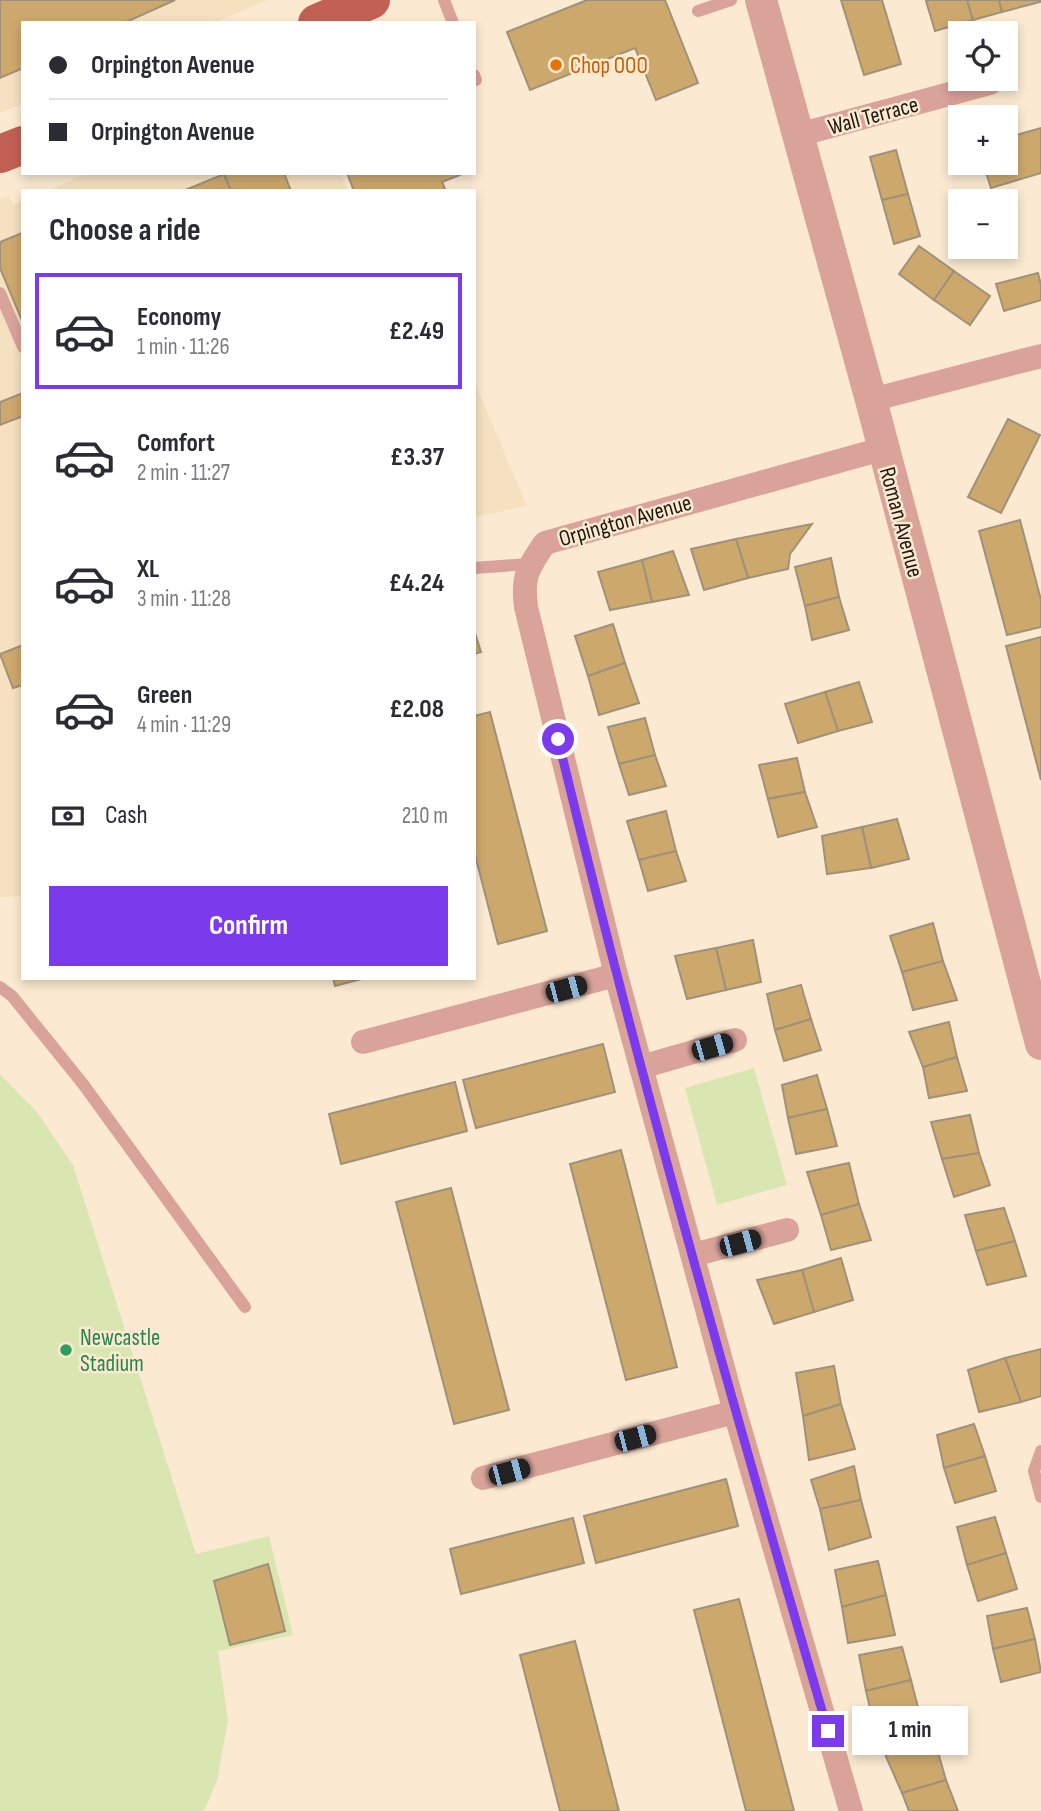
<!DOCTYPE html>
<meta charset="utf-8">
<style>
body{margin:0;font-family:"Sofia Sans Condensed",sans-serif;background:#f7f7f7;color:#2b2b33;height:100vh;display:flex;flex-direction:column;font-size:26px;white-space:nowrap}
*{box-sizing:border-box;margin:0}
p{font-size:23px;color:#7c7c81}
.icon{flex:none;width:38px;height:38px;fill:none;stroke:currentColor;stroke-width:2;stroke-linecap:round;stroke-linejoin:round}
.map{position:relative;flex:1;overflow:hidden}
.panel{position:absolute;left:21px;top:189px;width:455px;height:791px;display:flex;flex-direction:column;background:#fff;border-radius:0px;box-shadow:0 4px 10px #0003}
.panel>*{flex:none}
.hud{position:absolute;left:21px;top:21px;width:455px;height:154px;border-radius:0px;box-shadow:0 4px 10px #0003;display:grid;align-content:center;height:154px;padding:0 28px;background:#fff}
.fabs{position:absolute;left:948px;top:21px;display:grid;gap:14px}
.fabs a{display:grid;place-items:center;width:70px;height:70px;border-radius:0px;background:#fff;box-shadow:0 4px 10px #0003;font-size:35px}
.end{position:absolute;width:32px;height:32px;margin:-16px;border:9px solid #7c3aed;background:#fff;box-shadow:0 0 0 4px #fff}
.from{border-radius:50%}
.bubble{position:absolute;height:49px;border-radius:0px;background:#fff;box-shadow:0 4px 10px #0003;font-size:23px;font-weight:700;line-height:49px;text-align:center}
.car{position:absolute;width:21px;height:42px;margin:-21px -10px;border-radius:9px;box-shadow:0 0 5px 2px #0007;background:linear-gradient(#222 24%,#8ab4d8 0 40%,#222 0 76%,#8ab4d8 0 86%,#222 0)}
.hud b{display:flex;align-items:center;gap:24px;height:66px;font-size:26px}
.hud b+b{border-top:2px solid #e1e1e2}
.hud i{width:18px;height:18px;background:#2b2b33}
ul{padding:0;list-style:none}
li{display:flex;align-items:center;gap:21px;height:116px;margin:0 14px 10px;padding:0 14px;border:4px solid transparent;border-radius:0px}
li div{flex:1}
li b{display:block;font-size:26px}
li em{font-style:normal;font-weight:700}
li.selected{border-color:#7c3aed}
li>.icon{width:63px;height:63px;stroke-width:1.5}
h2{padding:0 28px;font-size:32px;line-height:84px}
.pay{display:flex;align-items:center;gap:18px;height:77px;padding:0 28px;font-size:26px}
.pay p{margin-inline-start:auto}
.action{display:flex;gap:14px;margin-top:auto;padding:14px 28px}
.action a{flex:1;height:80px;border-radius:0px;background:#7c3aed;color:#fff;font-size:28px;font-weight:700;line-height:80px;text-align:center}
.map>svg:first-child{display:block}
.built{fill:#f5e0c0}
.green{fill:#dae6b2}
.building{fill:#cca86d;stroke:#a0917a;stroke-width:2}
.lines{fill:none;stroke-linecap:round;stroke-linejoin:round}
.service{stroke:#d9a39a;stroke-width:12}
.minor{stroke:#d9a39a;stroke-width:24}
.tertiary{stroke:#d9a39a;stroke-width:32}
.primary{stroke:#c16154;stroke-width:38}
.route{stroke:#7c3aed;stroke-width:9}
.food-dot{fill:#e8710a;stroke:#fbead1;stroke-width:2.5}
.leisure-dot{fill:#2e9e5b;stroke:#fbead1;stroke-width:2.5}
.labels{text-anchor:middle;stroke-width:5;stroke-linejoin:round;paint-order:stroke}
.food-label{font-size:23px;fill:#c56008;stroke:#fbead1;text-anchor:start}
.street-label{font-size:23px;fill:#1f1910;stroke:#fbead1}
.leisure-label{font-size:23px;fill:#27864d;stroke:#fbead1;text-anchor:start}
</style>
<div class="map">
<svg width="1041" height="1811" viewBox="0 0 1041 1811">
<rect width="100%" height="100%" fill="#fbead1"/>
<g class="built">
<polygon points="0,0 267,0 214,23 23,23 23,104 0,113"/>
<polygon points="88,173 341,173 348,191 47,191"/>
<polygon points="9,196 13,205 23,201 23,896 0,897 0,199"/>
<polygon points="474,381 527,506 474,517"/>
</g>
<g class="green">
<polygon points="754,1068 787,1185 717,1205 685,1088"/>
<polygon points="0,1074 37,1112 73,1165 196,1554 269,1536 293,1635 218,1651 228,1720 217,1781 204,1811 0,1811"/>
</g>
<g class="building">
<polygon points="0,0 175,0 124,23 23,23 23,68 0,78"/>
<polygon points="587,0 665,0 698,83 656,100 635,48 530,90 507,32"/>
<polygon points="841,0 882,0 901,64 864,75"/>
<polygon points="930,0 967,0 973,20 935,31 926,1"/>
<polygon points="967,0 999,0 1002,12 973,20"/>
<polygon points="999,0 1040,0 1040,2 1002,12"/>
<polygon points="1041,128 1041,173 991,188 983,163 1006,163 1006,138"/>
<polygon points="896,150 908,194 882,200 870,157"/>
<polygon points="224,173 284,173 291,191 231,191"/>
<polygon points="347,173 459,173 460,175 442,182 446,191 354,191"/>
<polygon points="224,174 231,191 183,191"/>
<polygon points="908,194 920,236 894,244 882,200"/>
<polygon points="22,233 23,235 23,323 0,268 0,242"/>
<polygon points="919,246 954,271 934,300 899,274"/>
<polygon points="954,271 990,296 970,325 934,300"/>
<polygon points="1038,273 1041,285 1041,300 1004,311 996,284"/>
<polygon points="23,393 23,416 0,425 0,402"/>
<polygon points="1008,419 1040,435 1001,513 968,497"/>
<polygon points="1020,520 1041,600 1041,627 1007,635 979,531"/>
<polygon points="812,524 790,554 788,569 748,578 736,539"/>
<polygon points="736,539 748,578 704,590 691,549"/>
<polygon points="673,551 689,595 652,602 642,560"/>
<polygon points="831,558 839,597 805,606 795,567"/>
<polygon points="642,560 652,602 610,610 598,572"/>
<polygon points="839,597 849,630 812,640 805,606"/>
<polygon points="613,624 625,663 588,676 575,636"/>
<polygon points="474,630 481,652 474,654"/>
<polygon points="1041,637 1041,780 1006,646"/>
<polygon points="23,645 23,685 13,688 0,654"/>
<polygon points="625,663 639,703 599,715 588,676"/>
<polygon points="859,682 872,722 838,731 825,692"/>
<polygon points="825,692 838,731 798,743 785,704"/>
<polygon points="490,712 547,931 498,944 474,851 474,716"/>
<polygon points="645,718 655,755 619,764 608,727"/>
<polygon points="655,755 666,786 629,795 619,764"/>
<polygon points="797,758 805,792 768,799 759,765"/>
<polygon points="805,792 817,827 778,837 768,799"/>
<polygon points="666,811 676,851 639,860 627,821"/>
<polygon points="897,819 909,859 871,868 862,827"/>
<polygon points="862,827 871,868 827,874 822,836"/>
<polygon points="676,851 686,881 648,891 639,860"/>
<polygon points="933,923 943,961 902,972 890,936"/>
<polygon points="753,940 761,982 726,990 716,948"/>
<polygon points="716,948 726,990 687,999 675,956"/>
<polygon points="943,961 957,1000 913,1010 902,972"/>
<polygon points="333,978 365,978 335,986"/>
<polygon points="801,985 811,1019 775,1030 767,994"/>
<polygon points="811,1019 821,1050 784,1061 775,1030"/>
<polygon points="949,1022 957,1057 923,1067 909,1032"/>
<polygon points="603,1044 615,1092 476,1128 463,1080"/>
<polygon points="957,1057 967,1091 929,1098 923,1067"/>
<polygon points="817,1075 827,1109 788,1118 782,1085"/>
<polygon points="455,1082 467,1131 341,1164 329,1114"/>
<polygon points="827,1109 837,1146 796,1154 788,1118"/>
<polygon points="970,1115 979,1153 942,1159 931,1122"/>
<polygon points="621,1150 677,1367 626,1380 570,1164"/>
<polygon points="979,1153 990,1185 954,1197 942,1159"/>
<polygon points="849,1163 859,1204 821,1215 807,1172"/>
<polygon points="451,1188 509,1410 454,1424 396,1202"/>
<polygon points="859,1204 871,1240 831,1250 821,1215"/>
<polygon points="1004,1208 1015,1241 976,1251 965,1215"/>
<polygon points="1015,1241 1026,1276 987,1285 976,1251"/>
<polygon points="841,1258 853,1300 814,1312 802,1270"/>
<polygon points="802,1270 814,1312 774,1324 757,1280"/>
<polygon points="1041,1349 1041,1396 1021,1402 1005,1358"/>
<polygon points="1005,1358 1021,1402 979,1412 968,1370"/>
<polygon points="834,1366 841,1404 803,1416 796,1373"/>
<polygon points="841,1404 855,1449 809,1460 803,1416"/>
<polygon points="974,1424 985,1456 944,1468 937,1435"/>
<polygon points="985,1456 996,1491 955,1503 944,1468"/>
<polygon points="854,1466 861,1500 820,1509 811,1480"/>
<polygon points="726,1479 738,1526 596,1563 584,1516"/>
<polygon points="861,1500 871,1537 829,1550 820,1509"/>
<polygon points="995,1517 1006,1553 967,1565 957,1527"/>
<polygon points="573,1518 584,1563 461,1594 450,1549"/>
<polygon points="1006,1553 1017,1589 978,1601 967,1565"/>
<polygon points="878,1561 886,1595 842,1607 835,1570"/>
<polygon points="268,1564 285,1631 230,1645 214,1581"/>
<polygon points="886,1595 895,1635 848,1643 842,1607"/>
<polygon points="739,1599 794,1811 746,1811 694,1610"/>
<polygon points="1027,1608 1035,1639 993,1649 987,1616"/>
<polygon points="1035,1639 1041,1672 1001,1682 993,1649"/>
<polygon points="575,1641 619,1811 560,1811 520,1655"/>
<polygon points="902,1647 911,1680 866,1691 859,1655"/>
<polygon points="911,1680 922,1723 876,1734 866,1691"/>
<polygon points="934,1738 946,1780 902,1793 884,1752"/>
<polygon points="946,1780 958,1811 909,1811 902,1793"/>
</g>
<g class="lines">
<g class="service">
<polyline points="444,0 453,23"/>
<polyline points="698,11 731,0"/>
<polyline points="474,75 476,80"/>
<polyline points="0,293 23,347"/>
<polyline points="474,568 529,564"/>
<polyline points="0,987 12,996 83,1084 245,1307"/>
<polyline points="1041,1451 1034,1471 1041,1497"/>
</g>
<g class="minor">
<polyline points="798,135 990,83"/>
<polyline points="871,400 1041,356"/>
<polyline points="363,1042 616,975"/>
<polyline points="641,1067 735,1040"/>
<polyline points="693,1255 787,1230"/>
<polyline points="483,1478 735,1412"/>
<path d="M851 1811 735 1412 616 975 526 607C522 577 528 567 545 543L882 449"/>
</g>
<polyline class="tertiary" points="761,0 871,400 1041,1044"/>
<g class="primary">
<polyline points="317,23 371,0"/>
<polyline points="0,154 23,145"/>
</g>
</g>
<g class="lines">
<path class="route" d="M558 739C638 1072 732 1402 828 1731"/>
</g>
<circle class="food-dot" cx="556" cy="65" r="7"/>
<circle class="leisure-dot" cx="66" cy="1350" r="7"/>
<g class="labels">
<g class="food-label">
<text x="570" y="73">Chop OOO</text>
</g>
<g class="street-label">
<text transform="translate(873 115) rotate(-15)" y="8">Wall Terrace</text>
<text transform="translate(625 520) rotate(-16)" y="8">Orpington Avenue</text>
<text transform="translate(902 522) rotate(75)" y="8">Roman Avenue</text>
</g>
<g class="leisure-label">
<text x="80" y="1345">Newcastle<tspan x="80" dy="26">Stadium</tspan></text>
</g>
</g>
</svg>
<div class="fabs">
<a><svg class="icon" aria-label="locate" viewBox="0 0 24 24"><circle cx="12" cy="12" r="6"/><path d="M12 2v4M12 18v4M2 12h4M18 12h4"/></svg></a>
<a>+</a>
<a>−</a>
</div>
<i class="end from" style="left:558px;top:739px"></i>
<i class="end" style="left:828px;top:1731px"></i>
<div class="bubble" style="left:852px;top:1706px;width:116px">1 min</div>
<i class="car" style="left:566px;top:989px;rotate:75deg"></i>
<i class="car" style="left:712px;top:1047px;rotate:74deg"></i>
<i class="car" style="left:740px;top:1243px;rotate:75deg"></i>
<i class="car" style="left:635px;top:1438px;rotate:75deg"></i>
<i class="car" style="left:509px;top:1472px;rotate:75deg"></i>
<div class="hud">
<b><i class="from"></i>Orpington Avenue</b>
<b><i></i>Orpington Avenue</b>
</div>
<section class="panel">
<h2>Choose a ride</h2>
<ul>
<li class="selected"><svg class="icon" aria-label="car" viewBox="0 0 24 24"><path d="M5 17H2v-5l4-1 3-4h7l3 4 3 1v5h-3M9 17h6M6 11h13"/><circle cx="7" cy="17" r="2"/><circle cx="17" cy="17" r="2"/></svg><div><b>Economy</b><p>1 min · 11:26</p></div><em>£2.49</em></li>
<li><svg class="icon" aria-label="car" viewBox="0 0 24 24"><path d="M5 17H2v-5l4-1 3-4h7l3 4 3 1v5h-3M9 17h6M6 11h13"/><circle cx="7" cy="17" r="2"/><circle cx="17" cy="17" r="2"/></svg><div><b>Comfort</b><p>2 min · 11:27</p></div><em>£3.37</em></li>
<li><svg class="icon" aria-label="car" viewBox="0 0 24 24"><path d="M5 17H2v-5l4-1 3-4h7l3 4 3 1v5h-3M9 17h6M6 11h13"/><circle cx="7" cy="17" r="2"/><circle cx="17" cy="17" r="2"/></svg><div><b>XL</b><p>3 min · 11:28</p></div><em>£4.24</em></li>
<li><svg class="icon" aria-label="car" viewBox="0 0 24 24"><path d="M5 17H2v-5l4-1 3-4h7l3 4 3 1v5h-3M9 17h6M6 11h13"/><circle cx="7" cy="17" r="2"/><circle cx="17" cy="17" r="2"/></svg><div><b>Green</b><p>4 min · 11:29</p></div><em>£2.08</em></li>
</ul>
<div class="pay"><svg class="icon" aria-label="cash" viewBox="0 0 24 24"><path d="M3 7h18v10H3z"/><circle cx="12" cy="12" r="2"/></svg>Cash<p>210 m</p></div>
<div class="action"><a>Confirm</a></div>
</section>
</div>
